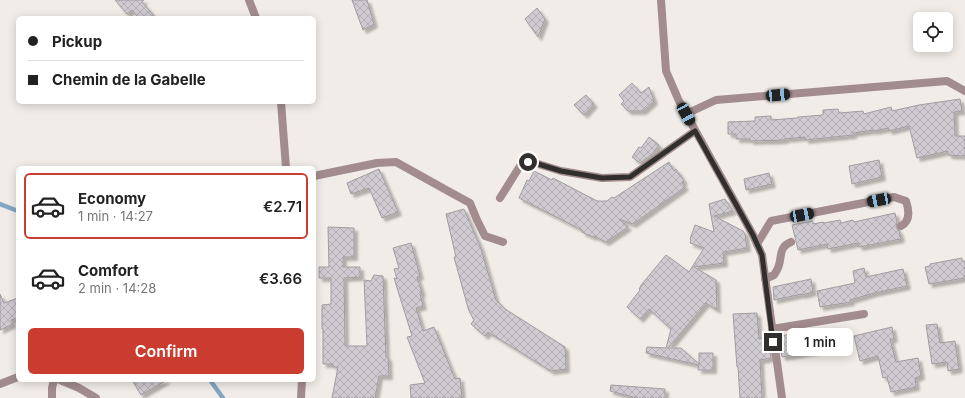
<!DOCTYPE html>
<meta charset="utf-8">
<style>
body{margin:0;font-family:Inter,sans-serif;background:#f2f2f2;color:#222;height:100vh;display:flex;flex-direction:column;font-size:15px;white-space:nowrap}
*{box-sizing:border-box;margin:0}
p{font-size:13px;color:#767676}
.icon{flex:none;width:22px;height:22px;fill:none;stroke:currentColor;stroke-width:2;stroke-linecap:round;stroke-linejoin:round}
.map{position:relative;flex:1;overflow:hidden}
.details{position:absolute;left:16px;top:166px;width:300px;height:216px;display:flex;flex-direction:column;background:#fff;border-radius:6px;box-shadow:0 2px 10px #0003}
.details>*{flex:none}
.banner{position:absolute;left:16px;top:16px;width:300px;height:88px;border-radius:6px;box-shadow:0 2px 10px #0003;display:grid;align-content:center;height:88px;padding:0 12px;background:#fff}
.fabs{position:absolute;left:913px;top:12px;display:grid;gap:8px}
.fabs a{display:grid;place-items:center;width:40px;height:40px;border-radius:6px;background:#fff;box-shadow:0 2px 10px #0003;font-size:20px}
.end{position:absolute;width:18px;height:18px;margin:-9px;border:5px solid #312f2d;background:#fff;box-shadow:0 0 0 2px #fff}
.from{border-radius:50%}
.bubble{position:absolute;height:28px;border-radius:6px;background:#fff;box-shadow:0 2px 10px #0003;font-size:13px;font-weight:600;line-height:28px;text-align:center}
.car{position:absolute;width:12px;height:24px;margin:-12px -6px;border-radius:5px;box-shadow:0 0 3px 1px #0007;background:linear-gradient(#222 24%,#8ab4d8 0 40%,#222 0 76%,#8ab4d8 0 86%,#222 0)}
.banner b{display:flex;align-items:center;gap:14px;height:38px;font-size:15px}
.banner b+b{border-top:1px solid #e0e0e0}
.banner i{width:10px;height:10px;background:#222}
ul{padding:7px 0 0;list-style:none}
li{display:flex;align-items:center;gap:12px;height:66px;margin:0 8px 6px;padding:0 4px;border:2px solid transparent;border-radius:6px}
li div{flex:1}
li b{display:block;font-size:15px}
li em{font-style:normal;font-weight:600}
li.active{border-color:#c93c2f}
li>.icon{width:36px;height:36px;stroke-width:1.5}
.action{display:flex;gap:8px;margin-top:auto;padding:8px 12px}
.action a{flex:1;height:46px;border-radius:6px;background:#c93c2f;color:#fff;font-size:16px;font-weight:600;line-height:46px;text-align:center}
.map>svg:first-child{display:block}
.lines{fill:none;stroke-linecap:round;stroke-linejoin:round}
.stream{stroke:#81a7c4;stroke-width:4.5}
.building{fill:url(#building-cross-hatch);stroke:#a09ca1;filter:url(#shadow)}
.lane{stroke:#a28c8e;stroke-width:8}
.street{stroke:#a28c8e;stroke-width:8}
.route{stroke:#312f2d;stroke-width:5}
</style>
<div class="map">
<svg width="965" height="398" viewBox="0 0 965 398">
<defs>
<pattern id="building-cross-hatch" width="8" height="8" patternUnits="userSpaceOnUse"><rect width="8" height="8" fill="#cfcbd1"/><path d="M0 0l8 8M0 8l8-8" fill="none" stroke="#b2afb4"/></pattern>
<filter id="shadow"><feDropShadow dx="3.5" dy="3.5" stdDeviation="1" flood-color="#0004"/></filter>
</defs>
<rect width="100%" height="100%" fill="#f1ece7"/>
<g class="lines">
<g class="stream">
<polyline points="0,204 18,211"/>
<polyline points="210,380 223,398"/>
</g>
</g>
<g class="building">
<polygon points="115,0 144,0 142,2 156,18 139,18 132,10 127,14"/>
<polygon points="352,0 367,0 374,24 363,30"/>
<polygon points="537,8 545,19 538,37 525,19"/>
<polygon points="632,83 641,93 649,87 654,101 643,111 628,111 621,104 624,101 619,95"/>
<polygon points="586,95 594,104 584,115 574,105"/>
<polygon points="960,99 962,111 954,112 955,136 965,136 965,156 948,155 948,151 917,158 909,126 889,131 888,128 874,131 874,130 853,133 853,135 805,140 805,137 784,139 784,140 750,141 750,139 736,139 736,134 728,134 728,122 755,121 755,117 771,116 771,120 797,118 798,117 823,115 823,110 838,109 839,113 863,111 864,114 891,107 892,111 919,105"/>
<polygon points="649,137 659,145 651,155 640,163 632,157 639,147 641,148"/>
<polygon points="879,160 882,177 852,184 849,166"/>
<polygon points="669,162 674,171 676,169 684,181 682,183 685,187 633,224 619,219 628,227 606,242 594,236 593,237 582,232 582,230 519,198 527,180 529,181 534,171 552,180 553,178 597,201 607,201 612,197 614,198"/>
<polygon points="379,169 398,212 382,218 369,188 351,194 347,183"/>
<polygon points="769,173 772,184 746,190 744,179"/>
<polygon points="725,199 733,211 714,216 743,231 745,234 747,248 723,252 724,263 694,267 716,280 717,310 706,303 668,348 681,348 699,364 699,353 713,353 713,370 698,370 699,365 646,353 647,347 666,348 671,329 649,309 640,319 627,307 640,290 639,289 642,284 666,255 689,272 704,248 690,243 691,240 690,239 695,225 714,232 709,204"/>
<polygon points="464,209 481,249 496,300 505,309 565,347 566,369 551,371 488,332 485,336 471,324 474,320 470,313 468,308 454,257 456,257 446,214"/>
<polygon points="895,213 897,222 896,227 897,229 899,231 901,239 859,247 858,243 828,249 827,244 798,250 792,225 813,221 813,224 823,222 824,223 840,220 841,223 853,220 854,222"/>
<polygon points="328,227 354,228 354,257 343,257 343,267 360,267 360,277 344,278 345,346 367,346 364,280 371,281 374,275 383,276 386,357 388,357 389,376 379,376 375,398 332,398 338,367 333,367 333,364 323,364 323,329 322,329 322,305 331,304 331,278 319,278 319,267 329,267"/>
<polygon points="411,243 420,276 417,277 422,293 420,294 423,306 416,308 423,331 434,327 455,379 460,378 462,398 411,398 410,385 425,383 407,337 412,336 394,278 397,279 394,269 399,268 393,248"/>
<polygon points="962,258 962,261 965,261 965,278 929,284 925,267 930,266 930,264"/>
<polygon points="864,268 866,277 903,269 907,286 874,293 850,300 851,302 820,307 817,291 855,283 853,271"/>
<polygon points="811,279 813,292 802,295 802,294 774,300 773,287"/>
<polygon points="0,294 4,303 18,298 18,318 11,320 13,324 0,330"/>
<polygon points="757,313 759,339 768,337 771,358 760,360 762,398 740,398 738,367 737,367 733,314"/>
<polygon points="937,324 940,343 955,341 959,369 948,371 947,362 932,364 926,325"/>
<polygon points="892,327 894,339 890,339 896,362 918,358 921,376 915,378 916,387 891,392 887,377 883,378 878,356 860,361 854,336"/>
<polygon points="819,330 822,350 782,357 779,336"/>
<polygon points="132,380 167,380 141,395"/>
<polygon points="611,385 665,389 665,398 637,398 610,391"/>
</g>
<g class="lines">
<g class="lane">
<polyline points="686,114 716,100 947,81 965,91"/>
<polyline points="314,176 377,163 396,162 448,191 470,203 477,220 485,236 503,242"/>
<polyline points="500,198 520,166 528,162 535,163 561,171 602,178 630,177 695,131"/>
<path d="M757 244 771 221 894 197 906 201C909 210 911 221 901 226"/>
<path d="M765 279 774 275C776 272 778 269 779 265 782 255 779 247 791 242"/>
<polyline points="772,329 864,314"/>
</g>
<g class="street">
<polyline points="249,0 256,18"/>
<polyline points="661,0 666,71 679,101 753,235 762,255 782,398"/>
<polyline points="281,102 286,168"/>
<polyline points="60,380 79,388 96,398"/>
<polyline points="0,384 18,377"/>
<polyline points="52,398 52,388 54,380"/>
<polyline points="301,398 302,380"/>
</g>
</g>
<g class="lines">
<polyline class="route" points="528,162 535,163 561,171 602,178 630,177 695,131 753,235 762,255 773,342"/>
</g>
</svg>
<div class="fabs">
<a><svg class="icon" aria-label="locate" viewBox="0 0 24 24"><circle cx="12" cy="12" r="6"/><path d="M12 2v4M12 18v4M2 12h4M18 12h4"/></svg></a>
</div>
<i class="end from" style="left:528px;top:162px"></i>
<i class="end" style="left:773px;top:342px"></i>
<div class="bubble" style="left:787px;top:328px;width:66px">1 min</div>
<i class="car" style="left:778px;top:95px;rotate:85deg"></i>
<i class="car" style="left:686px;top:114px;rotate:151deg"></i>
<i class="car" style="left:879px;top:200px;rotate:259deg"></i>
<i class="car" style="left:802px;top:215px;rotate:79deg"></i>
<div class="banner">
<b><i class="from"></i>Pickup</b>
<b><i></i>Chemin de la Gabelle</b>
</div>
<section class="details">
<ul>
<li class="active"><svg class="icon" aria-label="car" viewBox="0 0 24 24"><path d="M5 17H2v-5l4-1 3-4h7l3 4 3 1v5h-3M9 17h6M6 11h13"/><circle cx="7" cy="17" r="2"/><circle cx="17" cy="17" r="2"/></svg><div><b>Economy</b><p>1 min · 14:27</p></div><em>€2.71</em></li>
<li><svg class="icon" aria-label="car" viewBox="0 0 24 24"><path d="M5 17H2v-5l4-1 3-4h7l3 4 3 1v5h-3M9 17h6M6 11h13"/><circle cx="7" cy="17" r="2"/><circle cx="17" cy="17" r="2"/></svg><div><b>Comfort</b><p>2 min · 14:28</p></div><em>€3.66</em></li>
</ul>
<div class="action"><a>Confirm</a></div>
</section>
</div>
